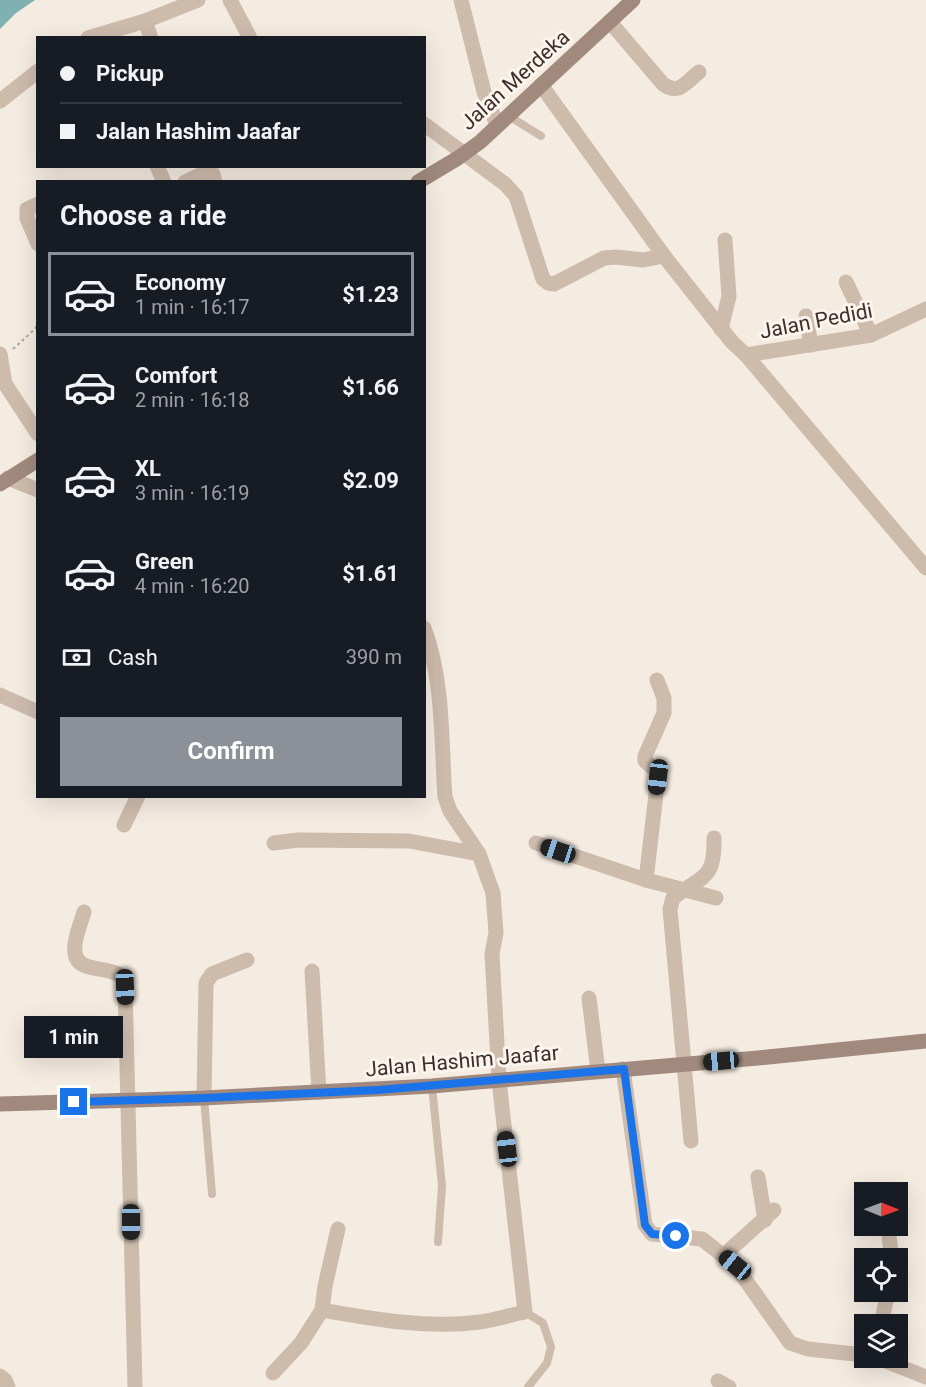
<!DOCTYPE html>
<meta charset="utf-8">
<style>
body{margin:0;font-family:Roboto,sans-serif;background:#242831;color:#f1f3f6;height:100vh;display:flex;flex-direction:column;font-size:22px;white-space:nowrap}
*{box-sizing:border-box;margin:0}
p{font-size:20px;color:#9ea1a6}
.icon{flex:none;width:33px;height:33px;fill:none;stroke:currentColor;stroke-width:2;stroke-linecap:round;stroke-linejoin:round}
.map{position:relative;flex:1;overflow:hidden}
.drawer{position:absolute;left:36px;top:180px;width:390px;height:618px;display:flex;flex-direction:column;background:#171b24;border-radius:0px;box-shadow:0 6px 24px #0002}
.drawer>*{flex:none}
.guide{position:absolute;left:36px;top:36px;width:390px;height:132px;border-radius:0px;box-shadow:0 6px 24px #0002;display:grid;align-content:center;height:132px;padding:0 24px;background:#171b24}
.needle{width:39px;rotate:91deg}
.controls{position:absolute;left:854px;top:1182px;display:grid;gap:12px}
.controls a{display:grid;place-items:center;width:54px;height:54px;border-radius:0px;background:#171b24;box-shadow:0 6px 24px #0002;font-size:30px}
.end{position:absolute;width:27px;height:27px;margin:-14px;border:8px solid #1a73e8;background:#fff;box-shadow:0 0 0 3px #fff}
.from{border-radius:50%}
.bubble{position:absolute;height:42px;border-radius:0px;background:#171b24;box-shadow:0 6px 24px #0002;font-size:20px;font-weight:700;line-height:42px;text-align:center}
.car{position:absolute;width:18px;height:36px;margin:-18px -9px;border-radius:8px;box-shadow:0 0 4px 2px #0007;background:linear-gradient(#222 24%,#8ab4d8 0 40%,#222 0 76%,#8ab4d8 0 86%,#222 0)}
.guide b{display:flex;align-items:center;gap:21px;height:57px;font-size:22px}
.guide b+b{border-top:2px solid #363941}
.guide i{width:15px;height:15px;background:#f1f3f6}
ul{padding:0;list-style:none}
li{display:flex;align-items:center;gap:18px;height:84px;margin:0 12px 9px;padding:0 12px;border:3px solid transparent;border-radius:0px}
li div{flex:1}
li b{display:block;font-size:22px}
li em{font-style:normal;font-weight:700}
li.selected{border-color:#8c9099}
li>.icon{width:54px;height:54px;stroke-width:1.5}
h2{padding:0 24px;font-size:27px;line-height:72px}
.pay{display:flex;align-items:center;gap:15px;height:66px;padding:0 24px;font-size:22px}
.pay p{margin-inline-start:auto}
.cta{display:flex;gap:12px;margin-top:auto;padding:12px 24px}
.cta a{flex:1;height:69px;border-radius:0px;background:#8c9099;color:#fff;font-size:24px;font-weight:700;line-height:69px;text-align:center}
.map>svg:first-child{display:block}
.water{fill:#7fb0b2}
.lines{fill:none;stroke-linecap:round;stroke-linejoin:round}
.path{stroke:#b9a596;stroke-width:2;stroke-dasharray:3 3;stroke-linecap:butt}
.lane{stroke:#cdbbac;stroke-width:8}
.street{stroke:#cdbbac;stroke-width:15}
.secondary{stroke:#a18a7d;stroke-width:15}
.route{stroke:#1a73e8;stroke-width:8}
.labels{text-anchor:middle;stroke-width:6;stroke-linejoin:round;paint-order:stroke}
.street-label{font-size:21px;fill:#3b302b;stroke:#fbf5ee}
</style>
<div class="map">
<svg width="926" height="1387" viewBox="0 0 926 1387">
<rect width="100%" height="100%" fill="#f4ebe1"/>
<polygon class="water" points="0,0 35,0 16,13 0,29"/>
<g class="lines">
<polyline class="path" points="13,349 35,329 38,322"/>
<g class="lane">
<polyline points="507,115 541,136"/>
<polyline points="432,1086 442,1186 438,1242"/>
<polyline points="204,1098 212,1194"/>
<polyline points="525,1312 543,1323 551,1347 547,1363 528,1387"/>
</g>
<g class="street">
<polyline points="230,0 250,38"/>
<polyline points="461,0 484,92 497,125"/>
<polyline points="145,21 151,38"/>
<path d="M610 22 663 84C679 96 686 82 699 72"/>
<polyline points="88,38 145,21 198,0"/>
<polyline points="541,85 664,256 732,342 746,355 926,568"/>
<polyline points="0,101 38,71"/>
<polyline points="424,124 505,184 516,196 543,279 548,283 554,284 604,258 616,257 643,260 664,256"/>
<polyline points="157,166 164,182"/>
<polyline points="185,182 208,171 213,174 215,182"/>
<polyline points="38,204 27,209 27,218 38,244"/>
<polyline points="846,282 871,335"/>
<polyline points="806,316 811,345"/>
<polyline points="721,329 729,296 725,240"/>
<polyline points="0,354 5,384 38,434"/>
<polyline points="746,355 871,335 926,309"/>
<polyline points="8,478 38,490"/>
<polyline points="0,695 38,712"/>
<polyline points="124,825 138,796"/>
<polyline points="274,843 298,840 409,841 479,854"/>
<polyline points="536,843 646,880 716,898"/>
<polyline points="646,880 658,777 656,771 645,761 645,756 664,713 664,698 657,680"/>
<path d="M84 912C80 927 64 959 86 966 98 970 110 969 122 976L125 987 135 1387"/>
<polyline points="312,971 319,1092"/>
<polyline points="589,998 598,1071"/>
<polyline points="623,1069 645,1225 652,1234 702,1239 735,1265 790,1343 808,1349 864,1355"/>
<polyline points="204,1098 206,983 212,974 247,960"/>
<path d="M691 1141 670 909 673 898C702 875 715 881 714 838"/>
<polyline points="758,1177 765,1220"/>
<polyline points="889,1236 892,1258"/>
<polyline points="723,1256 774,1210"/>
<path d="M322 1310C374 1319 428 1329 480 1322 495 1320 510 1315 525 1312L499 1080 492 954 496 933 493 893 479 854 450 811 445 797C441 742 444 681 424 628"/>
<polyline points="881,1324 888,1292"/>
<polyline points="878,1358 926,1377"/>
<polyline points="273,1373 301,1343 322,1310 325,1286 338,1229"/>
<polyline points="0,1376 5,1380 8,1387"/>
<polyline points="718,1381 729,1387"/>
</g>
<g class="secondary">
<polyline points="418,182 458,158 480,142 633,0"/>
<polyline points="0,484 38,460"/>
<polyline points="0,1104 204,1098 432,1086 758,1058 926,1041"/>
</g>
</g>
<g class="lines">
<polyline class="route" points="74,1102 204,1098 378,1090 624,1069 645,1225 652,1234 676,1236"/>
</g>
<g class="labels">
<g class="street-label">
<text transform="translate(515 80) rotate(-42)" y="7">Jalan Merdeka</text>
<text transform="translate(816 321) rotate(-11)" y="7">Jalan Pedidi</text>
<text transform="translate(462 1061) rotate(-5)" y="7">Jalan Hashim Jaafar</text>
</g>
</g>
</svg>
<div class="controls">
<a><svg class="needle" viewBox="-14 -14 28 28"><path d="M0-13l5 13h-10z" fill="#e53935"/><path d="M0 13l5-13h-10z" fill="#9ea1a6"/></svg></a>
<a><svg class="icon" aria-label="locate" viewBox="0 0 24 24"><circle cx="12" cy="12" r="6"/><path d="M12 2v4M12 18v4M2 12h4M18 12h4"/></svg></a>
<a><svg class="icon" aria-label="layers" viewBox="0 0 24 24"><path d="M12 4l9 5-9 5-9-5zM3 14l9 5 9-5"/></svg></a>
</div>
<i class="end from" style="left:676px;top:1236px"></i>
<i class="end" style="left:74px;top:1102px"></i>
<div class="bubble" style="left:24px;top:1016px;width:99px">1 min</div>
<i class="car" style="left:658px;top:777px;rotate:187deg"></i>
<i class="car" style="left:558px;top:851px;rotate:288deg"></i>
<i class="car" style="left:125px;top:987px;rotate:178deg"></i>
<i class="car" style="left:721px;top:1061px;rotate:265deg"></i>
<i class="car" style="left:507px;top:1149px;rotate:353deg"></i>
<i class="car" style="left:131px;top:1222px;rotate:180deg"></i>
<i class="car" style="left:735px;top:1265px;rotate:309deg"></i>
<div class="guide">
<b><i class="from"></i>Pickup</b>
<b><i></i>Jalan Hashim Jaafar</b>
</div>
<section class="drawer">
<h2>Choose a ride</h2>
<ul>
<li class="selected"><svg class="icon" aria-label="car" viewBox="0 0 24 24"><path d="M5 17H2v-5l4-1 3-4h7l3 4 3 1v5h-3M9 17h6M6 11h13"/><circle cx="7" cy="17" r="2"/><circle cx="17" cy="17" r="2"/></svg><div><b>Economy</b><p>1 min · 16:17</p></div><em>$1.23</em></li>
<li><svg class="icon" aria-label="car" viewBox="0 0 24 24"><path d="M5 17H2v-5l4-1 3-4h7l3 4 3 1v5h-3M9 17h6M6 11h13"/><circle cx="7" cy="17" r="2"/><circle cx="17" cy="17" r="2"/></svg><div><b>Comfort</b><p>2 min · 16:18</p></div><em>$1.66</em></li>
<li><svg class="icon" aria-label="car" viewBox="0 0 24 24"><path d="M5 17H2v-5l4-1 3-4h7l3 4 3 1v5h-3M9 17h6M6 11h13"/><circle cx="7" cy="17" r="2"/><circle cx="17" cy="17" r="2"/></svg><div><b>XL</b><p>3 min · 16:19</p></div><em>$2.09</em></li>
<li><svg class="icon" aria-label="car" viewBox="0 0 24 24"><path d="M5 17H2v-5l4-1 3-4h7l3 4 3 1v5h-3M9 17h6M6 11h13"/><circle cx="7" cy="17" r="2"/><circle cx="17" cy="17" r="2"/></svg><div><b>Green</b><p>4 min · 16:20</p></div><em>$1.61</em></li>
</ul>
<div class="pay"><svg class="icon" aria-label="cash" viewBox="0 0 24 24"><path d="M3 7h18v10H3z"/><circle cx="12" cy="12" r="2"/></svg>Cash<p>390 m</p></div>
<div class="cta"><a>Confirm</a></div>
</section>
</div>
